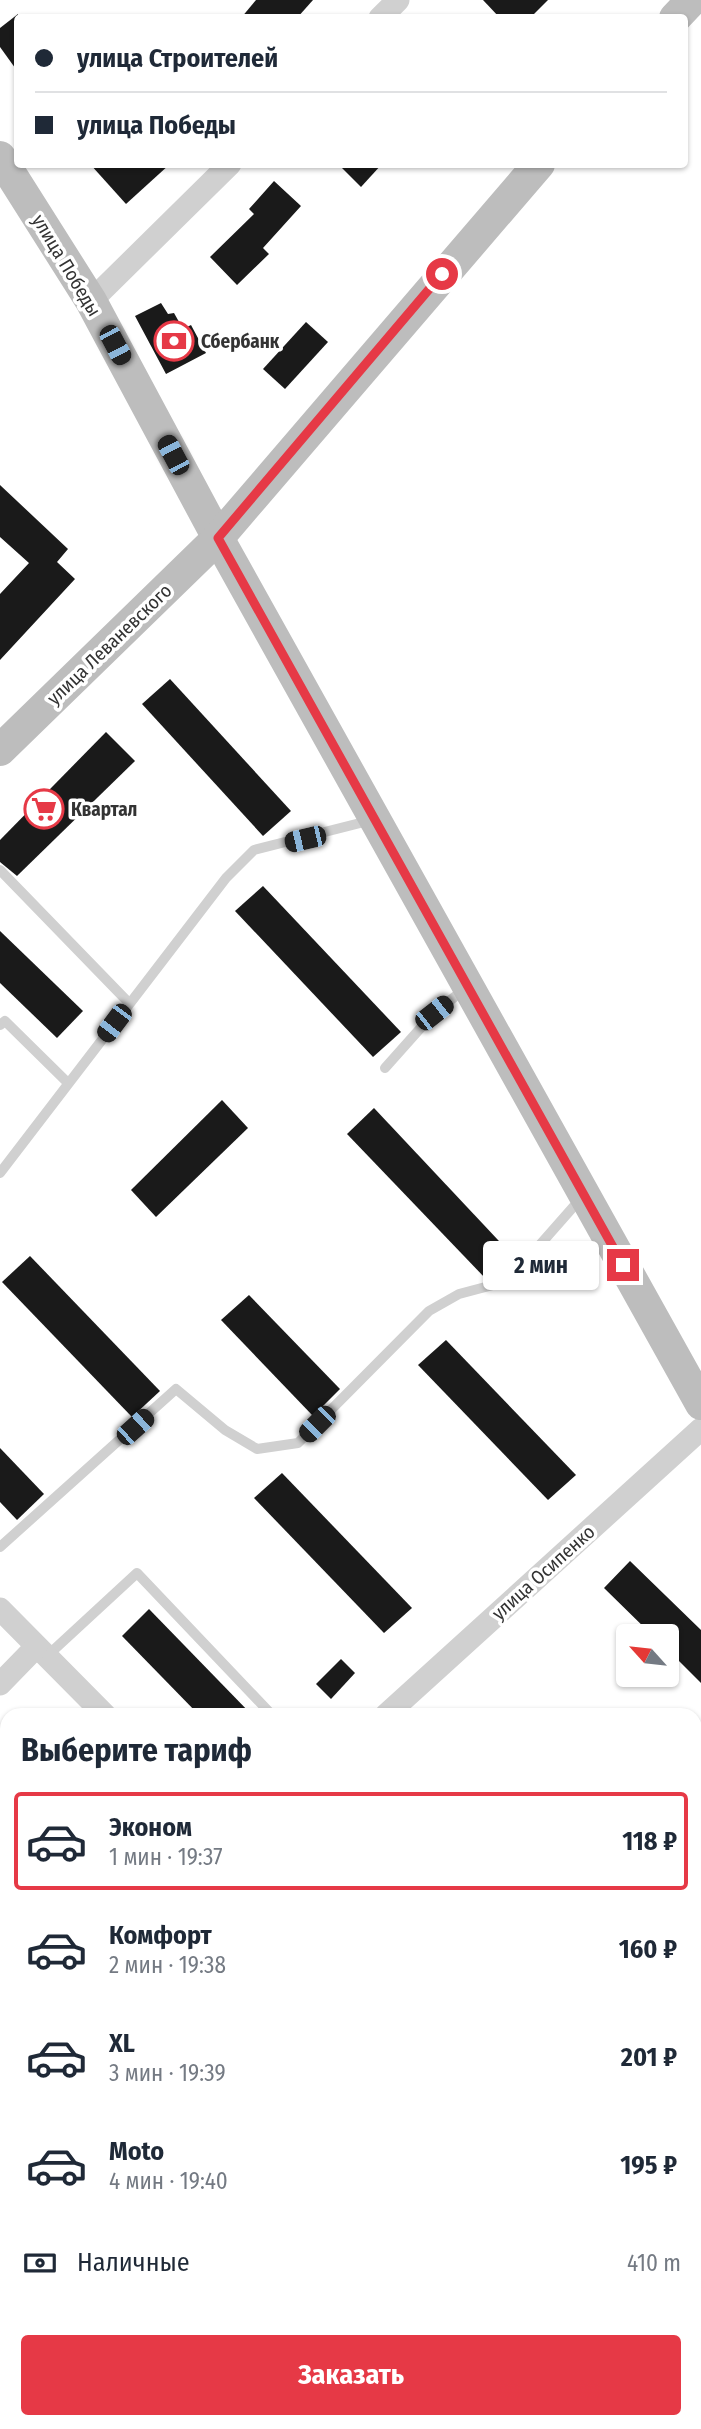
<!DOCTYPE html>
<html lang="ru">
<meta charset="utf-8">
<style>
body{margin:0;font-family:"Fira Sans Condensed",sans-serif;background:#f2f2f3;color:#1f2937;height:100vh;display:flex;flex-direction:column;font-size:26px;white-space:nowrap}
*{box-sizing:border-box;margin:0}
p{font-size:23px;color:#747a83}
.icon{flex:none;width:38px;height:38px;fill:none;stroke:currentColor;stroke-width:2;stroke-linecap:round;stroke-linejoin:round}
.map{position:relative;flex:1;overflow:hidden}
.drawer{position:absolute;left:0px;top:1708px;width:702px;height:721px;display:flex;flex-direction:column;background:#fff;border-radius:21px 21px 0 0;box-shadow:0 2px 5px #0004}
.drawer>*{flex:none}
.guide{position:absolute;left:14px;top:14px;width:674px;height:154px;border-radius:7px;box-shadow:0 2px 5px #0004;display:grid;align-content:center;height:154px;padding:0 21px;background:#fff}
.needle{width:46px;rotate:297deg}
.tools{position:absolute;left:616px;top:1624px;display:grid;gap:14px}
.tools a{display:grid;place-items:center;width:63px;height:63px;border-radius:7px;background:#fff;box-shadow:0 2px 5px #0004;font-size:35px}
.end{position:absolute;width:32px;height:32px;margin:-16px;border:9px solid #e63946;background:#fff;box-shadow:0 0 0 4px #fff}
.from{border-radius:50%}
.bubble{position:absolute;height:49px;border-radius:7px;background:#fff;box-shadow:0 2px 5px #0004;font-size:23px;font-weight:700;line-height:49px;text-align:center}
.car{position:absolute;width:21px;height:42px;margin:-21px -10px;border-radius:9px;box-shadow:0 0 5px 2px #0007;background:linear-gradient(#222 24%,#8ab4d8 0 40%,#222 0 76%,#8ab4d8 0 86%,#222 0)}
.guide b{display:flex;align-items:center;gap:24px;height:66px;font-size:26px}
.guide b+b{border-top:2px solid #e0e1e3}
.guide i{width:18px;height:18px;background:#1f2937}
ul{padding:0;list-style:none}
li{display:flex;align-items:center;gap:21px;height:98px;margin:0 14px 10px;padding:0 7px;border:4px solid transparent;border-radius:7px}
li div{flex:1}
li b{display:block;font-size:26px}
li em{font-style:normal;font-weight:700}
li.selected{border-color:#e63946}
li>.icon{width:63px;height:63px;stroke-width:1.5}
h2{padding:0 21px;font-size:32px;line-height:84px}
.pay{display:flex;align-items:center;gap:18px;height:77px;padding:0 21px;font-size:26px}
.pay p{margin-inline-start:auto}
.button{display:flex;gap:14px;margin-top:auto;padding:14px 21px}
.button a{flex:1;height:80px;border-radius:7px;background:#e63946;color:#fff;font-size:28px;font-weight:700;line-height:80px;text-align:center}
.map>svg:first-child{display:block}
.building{fill:#1a1a1a}
.lines{fill:none;stroke-linecap:round;stroke-linejoin:round}
.lane{stroke:#d0d0d0;stroke-width:10}
.street{stroke:#d0d0d0;stroke-width:23}
.secondary{stroke:#bdbdbd;stroke-width:32}
.route{stroke:#e63946;stroke-width:9}
.labels{text-anchor:middle;stroke-width:7;stroke-linejoin:round;paint-order:stroke}
.street-label{font-size:19px;fill:#333;stroke:#fff}
.poi-label{font-size:19px;font-weight:bold;fill:#333;stroke:#fff;text-anchor:start}
</style>
<div class="map">
<svg width="701" height="2429" viewBox="0 0 701 2429">
<rect width="100%" height="100%" fill="#fff"/>
<g class="building">
<polygon points="256,0 313,0 297,18 241,18"/>
<polygon points="483,0 548,0 530,18 500,18"/>
<polygon points="18,14 18,72 0,47 0,28"/>
<polygon points="90,164 170,164 126,204"/>
<polygon points="338,164 382,164 361,187"/>
<polygon points="274,181 301,206 263,248 269,254 237,285 210,257 254,214 249,209"/>
<polygon points="161,303 168,314 174,313 183,329 191,325 206,353 166,374 135,316"/>
<polygon points="306,322 328,342 285,389 263,369"/>
<polygon points="0,485 68,549 57,562 75,579 0,660 0,594 29,563 0,537"/>
<polygon points="170,679 291,811 263,836 142,704"/>
<polygon points="106,732 135,761 17,876 0,862 0,840"/>
<polygon points="263,886 401,1032 373,1057 235,911"/>
<polygon points="0,931 83,1011 57,1038 0,983"/>
<polygon points="222,1100 248,1128 156,1217 131,1190"/>
<polygon points="374,1108 512,1255 486,1279 347,1134"/>
<polygon points="30,1256 160,1391 132,1417 2,1282"/>
<polygon points="249,1295 340,1389 313,1416 221,1320"/>
<polygon points="446,1340 576,1475 548,1500 418,1365"/>
<polygon points="0,1448 44,1494 17,1520 0,1502"/>
<polygon points="282,1473 412,1608 384,1633 254,1498"/>
<polygon points="630,1561 701,1630 701,1683 667,1649 667,1636 653,1636 604,1588"/>
<polygon points="149,1609 252,1715 199,1715 122,1636"/>
<polygon points="341,1659 355,1673 331,1699 316,1684"/>
</g>
<g class="lines">
<g class="lane">
<polyline points="0,870 129,1003"/>
<polyline points="0,1025 5,1021 68,1083"/>
<polyline points="385,1068 434,1013 466,988"/>
<polyline points="0,1173 226,878 254,850 372,820"/>
<polyline points="0,1547 176,1389 225,1430 257,1449 298,1443 429,1311 459,1294 508,1281 582,1197"/>
<polyline points="46,1657 137,1573 272,1715"/>
<polyline points="695,2326 701,2325"/>
<polyline points="435,2422 438,2429"/>
<polyline points="86,2429 93,2422"/>
</g>
<g class="street">
<polyline points="380,18 398,0"/>
<polyline points="91,301 230,164"/>
<polyline points="0,1609 105,1715"/>
<polyline points="0,1684 36,1647"/>
<polyline points="386,1715 701,1429"/>
<polyline points="0,2095 7,2088"/>
</g>
<g class="secondary">
<polyline points="675,18 692,0"/>
<polyline points="0,157 91,301 218,538 701,1404"/>
<polyline points="0,750 218,538 539,164"/>
</g>
</g>
<g class="lines">
<polyline class="route" points="442,274 218,538 623,1265"/>
</g>
<defs>
<g id="bank-ring" transform="scale(2.0125)"><circle r="9.5" fill="#fff" stroke="#e63946" stroke-width="1.5"/><path d="M-6-4H6V4H-6ZM0-2.3a2.3 2.3 0 1 0 0 4.6a2.3 2.3 0 1 0 0-4.6Z" fill="#e63946"/></g>
<g id="supermarket-ring" transform="scale(2.0125)"><circle r="9.5" fill="#fff" stroke="#e63946" stroke-width="1.5"/><path d="M-6-5.5h2.5l.6 2H6L4.5 2H-2.5L-4.4-4H-6ZM-1.5 3.2a1.3 1.3 0 1 0 .1 0ZM3 3.2a1.3 1.3 0 1 0 .1 0Z" fill="#e63946"/></g>
</defs>
<g fill-rule="evenodd">
<use href="#bank-ring" x="174" y="341"/>
<use href="#supermarket-ring" x="44" y="809"/>
</g>
<g class="labels">
<g class="street-label">
<text transform="translate(67 265) rotate(59)" y="7">улица Победы</text>
<text transform="translate(109 644) rotate(-44)" y="7">улица Леваневского</text>
<text transform="translate(543 1572) rotate(-42)" y="7">улица Осипенко</text>
</g>
<g class="poi-label">
<text x="201" y="348">Сбербанк</text>
<text x="71" y="816">Квартал</text>
</g>
</g>
</svg>
<div class="tools">
<a><svg class="needle" viewBox="-14 -14 28 28"><path d="M0-13l5 13h-10z" fill="#e53935"/><path d="M0 13l5-13h-10z" fill="#747a83"/></svg></a>
</div>
<i class="end from" style="left:442px;top:274px"></i>
<i class="end" style="left:623px;top:1265px"></i>
<div class="bubble" style="left:483px;top:1241px;width:116px">2 мин</div>
<i class="car" style="left:115px;top:345px;rotate:152deg"></i>
<i class="car" style="left:173px;top:455px;rotate:332deg"></i>
<i class="car" style="left:305px;top:839px;rotate:257deg"></i>
<i class="car" style="left:434px;top:1013px;rotate:52deg"></i>
<i class="car" style="left:114px;top:1023px;rotate:217deg"></i>
<i class="car" style="left:317px;top:1424px;rotate:225deg"></i>
<i class="car" style="left:135px;top:1427px;rotate:48deg"></i>
<div class="guide">
<b><i class="from"></i>улица Строителей</b>
<b><i></i>улица Победы</b>
</div>
<section class="drawer">
<h2>Выберите тариф</h2>
<ul>
<li class="selected"><svg class="icon" aria-label="car" viewBox="0 0 24 24"><path d="M5 17H2v-5l4-1 3-4h7l3 4 3 1v5h-3M9 17h6M6 11h13"/><circle cx="7" cy="17" r="2"/><circle cx="17" cy="17" r="2"/></svg><div><b>Эконом</b><p>1 мин · 19:37</p></div><em>118 ₽</em></li>
<li><svg class="icon" aria-label="car" viewBox="0 0 24 24"><path d="M5 17H2v-5l4-1 3-4h7l3 4 3 1v5h-3M9 17h6M6 11h13"/><circle cx="7" cy="17" r="2"/><circle cx="17" cy="17" r="2"/></svg><div><b>Комфорт</b><p>2 мин · 19:38</p></div><em>160 ₽</em></li>
<li><svg class="icon" aria-label="car" viewBox="0 0 24 24"><path d="M5 17H2v-5l4-1 3-4h7l3 4 3 1v5h-3M9 17h6M6 11h13"/><circle cx="7" cy="17" r="2"/><circle cx="17" cy="17" r="2"/></svg><div><b>XL</b><p>3 мин · 19:39</p></div><em>201 ₽</em></li>
<li><svg class="icon" aria-label="car" viewBox="0 0 24 24"><path d="M5 17H2v-5l4-1 3-4h7l3 4 3 1v5h-3M9 17h6M6 11h13"/><circle cx="7" cy="17" r="2"/><circle cx="17" cy="17" r="2"/></svg><div><b>Moto</b><p>4 мин · 19:40</p></div><em>195 ₽</em></li>
</ul>
<div class="pay"><svg class="icon" aria-label="cash" viewBox="0 0 24 24"><path d="M3 7h18v10H3z"/><circle cx="12" cy="12" r="2"/></svg>Наличные<p>410 m</p></div>
<div class="button"><a>Заказать</a></div>
</section>
</div>
